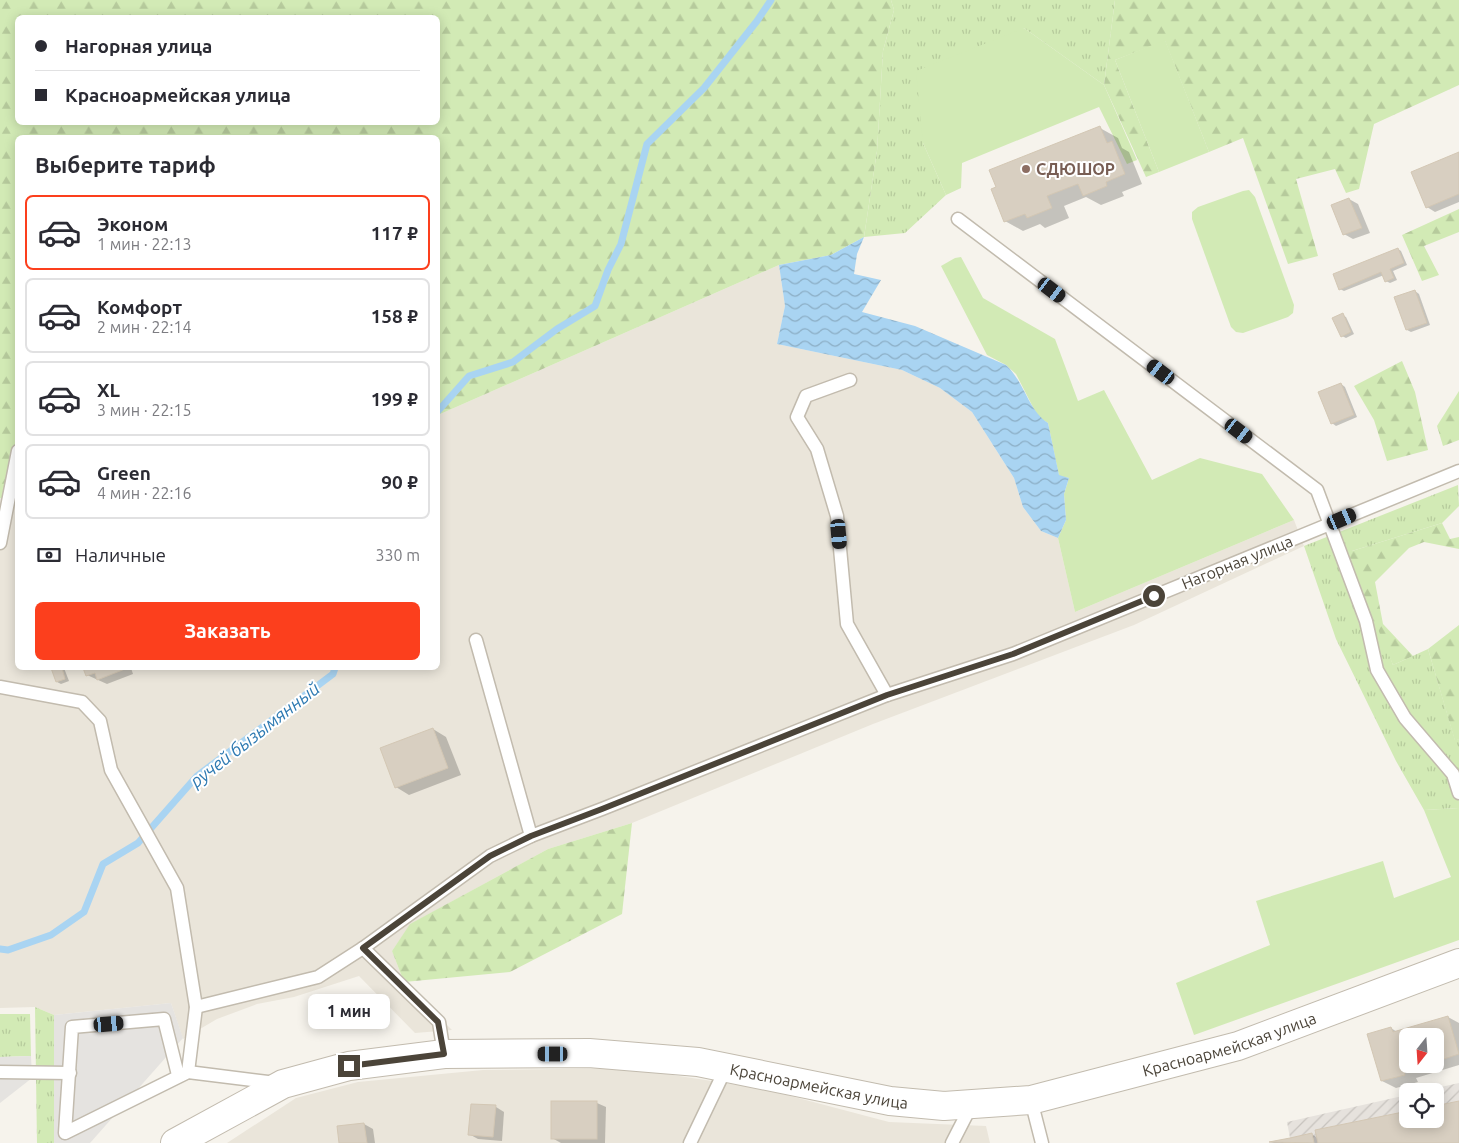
<!DOCTYPE html>
<html lang="ru">
<meta charset="utf-8">
<style>
body{margin:0;font-family:Ubuntu,sans-serif;background:#f2f2f3;color:#2b2b33;height:100vh;display:flex;flex-direction:column;font-size:19px;white-space:nowrap}
*{box-sizing:border-box;margin:0}
p{font-size:16px;color:#7c7c81}
.icon{flex:none;width:28px;height:28px;fill:none;stroke:currentColor;stroke-width:2;stroke-linecap:round;stroke-linejoin:round}
.map{position:relative;flex:1;overflow:hidden}
.panel{position:absolute;left:15px;top:135px;width:425px;height:535px;display:flex;flex-direction:column;background:#fff;border-radius:8px;box-shadow:0 2px 12px #0003}
.panel>*{flex:none}
.guide{position:absolute;left:15px;top:15px;width:425px;height:110px;border-radius:8px;box-shadow:0 2px 12px #0003;display:grid;align-content:center;height:110px;padding:0 20px;background:#fff}
.needle{width:32px;rotate:197deg}
.tools{position:absolute;left:1399px;top:1028px;display:grid;gap:10px}
.tools a{display:grid;place-items:center;width:45px;height:45px;border-radius:8px;background:#fff;box-shadow:0 2px 12px #0003;font-size:25px}
.end{position:absolute;width:22px;height:22px;margin:-11px;border:6px solid #4b4439;background:#fff;box-shadow:0 0 0 2px #fff}
.from{border-radius:50%}
.bubble{position:absolute;height:35px;border-radius:8px;background:#fff;box-shadow:0 2px 12px #0003;font-size:16px;font-weight:700;line-height:35px;text-align:center}
.car{position:absolute;width:15px;height:30px;margin:-15px -8px;border-radius:6px;box-shadow:0 0 4px 1px #0007;background:linear-gradient(#222 24%,#8ab4d8 0 40%,#222 0 76%,#8ab4d8 0 86%,#222 0)}
.guide b{display:flex;align-items:center;gap:18px;height:48px;font-size:19px}
.guide b+b{border-top:1px solid #e1e1e2}
.guide i{width:12px;height:12px;background:#2b2b33}
ul{padding:0;list-style:none}
li{display:flex;align-items:center;gap:15px;height:75px;margin:0 10px 8px;padding:0 10px;border:2px solid #e1e1e2;border-radius:8px}
li div{flex:1}
li b{display:block;font-size:19px}
li em{font-style:normal;font-weight:700}
li.current{border-color:#fc3f1d}
li>.icon{width:45px;height:45px;stroke-width:1.5}
h2{padding:0 20px;font-size:22px;line-height:60px}
.pay{display:flex;align-items:center;gap:12px;height:55px;padding:0 20px;font-size:19px}
.pay p{margin-inline-start:auto}
.action{display:flex;gap:10px;margin-top:auto;padding:10px 20px}
.action a{flex:1;height:58px;border-radius:8px;background:#fc3f1d;color:#fff;font-size:20px;font-weight:700;line-height:58px;text-align:center}
.map>svg:first-child{display:block}
.residential{fill:#eae5da}
.industrial{fill:url(#industrial-furrows)}
.grass{fill:url(#grass-tufts)}
.forest{fill:url(#forest-firs);fill-rule:evenodd}
.park{fill:#d2eab5}
.parking{fill:#e5e3e0}
.water{fill:url(#water-waves)}
.shadow{fill:#0003;fill-rule:evenodd}
.lines{fill:none;stroke-linecap:round;stroke-linejoin:round}
.stream{stroke:#a9d4f2;stroke-width:7}
.building{fill:#d8cfc1;stroke:#d3c7b4}
.service-casing{stroke:#c2bbae;stroke-width:15}
.tertiary-casing{stroke:#c2bbae;stroke-width:30}
.service{stroke:#fff;stroke-width:12}
.tertiary{stroke:#fff;stroke-width:28}
.route{stroke:#4b4439;stroke-width:6}
.education-dot{fill:#8d6e63;stroke:#fff;stroke-width:2}
.labels{text-anchor:middle;stroke-width:4;stroke-linejoin:round;paint-order:stroke}
.education-label{font-size:16px;font-weight:bold;fill:#785e54;stroke:#fff;text-anchor:start}
.street-label{font-size:16px;fill:#4b4439;stroke:#fff}
.water-label{font-size:18px;font-style:italic;fill:#2e7ab2;stroke:#fff}
</style>
<div class="map">
<svg width="1459" height="1143" viewBox="0 0 1459 1143">
<defs>
<pattern id="industrial-furrows" width="10" height="10" patternUnits="userSpaceOnUse" patternTransform="scale(1.25)"><rect width="10" height="10" fill="#e6e2dd"/><path d="M-1 1l2-2M0 10L10 0M9 11l2-2" fill="none" stroke="#c7c3be"/></pattern>
<pattern id="grass-tufts" width="24" height="20" patternUnits="userSpaceOnUse" patternTransform="scale(1.25)"><rect width="24" height="20" fill="#d2eab5"/><path d="M3 7l-1-3M5 7V3M7 7l1-3M15 17l-1-3M17 17v-4M19 17l1-3" fill="none" stroke="#b6ca9c"/></pattern>
<pattern id="forest-firs" width="22" height="20" patternUnits="userSpaceOnUse" patternTransform="scale(1.25)"><rect width="22" height="20" fill="#d2eab5"/><path d="M5 1l3.5 6h-7zM16 11l3.5 6h-7z" fill="#b6ca9c"/></pattern>
<pattern id="water-waves" width="16" height="10" patternUnits="userSpaceOnUse" patternTransform="scale(1.25)"><rect width="16" height="10" fill="#a9d4f2"/><path d="M0 5q4-4 8 0t8 0" fill="none" stroke="#8caec5"/></pattern>
</defs>
<rect width="100%" height="100%" fill="#f6f3ec"/>
<g class="residential">
<polygon points="779,265 785,306 777,344 902,370 940,388 972,412 1014,478 1023,507 1041,531 1058,538 1075,612 1294,520 1304,546 1134,625 873,724 632,823 548,849 411,924 392,951 404,982 452,1030 415,1033 359,976 294,997 257,1004 217,1019 183,1039 171,1003 54,1015 35,1007 0,1008 0,498 17,501 18,668 438,668 438,415"/>
<polygon points="627,1068 764,1089 889,1122 986,1126 990,1143 227,1143 296,1098 358,1082 483,1070"/>
</g>
<polygon class="industrial" points="1459,1083 1459,1143 1269,1143 1290,1138 1287,1122 1407,1095 1408,1119 1435,1119 1435,1091 1423,1091"/>
<g class="grass">
<polygon points="891,0 1115,0 1104,85 1024,28 923,143 946,195 905,233 864,237 877,151 883,51 894,10"/>
<polygon points="1458,485 1459,506 1442,523 1352,551 1393,665 1428,649 1455,740 1459,739 1459,808 1424,810 1396,761 1336,639 1304,546"/>
<polygon points="35,1007 54,1015 54,1143 37,1143"/>
<polygon points="0,1014 30,1014 31,1056 0,1057"/>
</g>
<g class="forest">
<path d="M0 0H891L894 10 883 51 877 151 864 237 831 255 779 265 438 415V138H18L17 501 0 498ZM18 18H438V122H18Z"/>
<polygon points="1115,0 1459,0 1459,85 1374,124 1359,189 1346,193 1335,169 1296,179 1318,256 1288,264 1243,138 1209,152 1165,41 1115,60 1159,172 1146,177 1104,85"/>
<polygon points="1459,209 1459,232 1424,246 1439,275 1422,281 1402,235"/>
<polygon points="1402,361 1415,392 1428,450 1387,461 1374,420 1354,386"/>
<polygon points="1459,391 1459,440 1443,446 1437,426"/>
<polygon points="1442,523 1450,539 1459,537 1459,549 1424,542 1409,548 1375,582 1383,624 1413,656 1393,665 1349,560 1352,551"/>
<polygon points="1459,625 1459,739 1455,741 1428,649"/>
<polygon points="632,823 622,914 510,972 404,982 392,951 410,924 548,849"/>
</g>
<g class="park">
<polygon points="1024,28 1104,85 1137,160 1127,164 1099,107 962,163 961,188 946,195 923,143 916,71"/>
<polygon points="1165,40 1209,152 1159,172 1115,60"/>
<polygon points="1249,190 1255,197 1294,305 1293,313 1288,317 1243,333 1236,332 1231,327 1192,219 1192,212 1198,207 1243,191"/>
<polygon points="961,257 983,298 1055,339 1078,401 1104,390 1152,480 1200,458 1262,474 1294,520 1075,612 1058,538 1066,520 1064,494 1069,478 1059,476 1048,423 1038,417 1016,374 1006,365 987,355 941,266 955,258"/>
<polygon points="1459,808 1459,940 1194,1035 1176,983 1270,945 1256,901 1383,861 1394,898 1451,877 1424,810"/>
</g>
<g class="parking">
<polygon points="171,1003 183,1038 90,1143 54,1143 54,1015"/>
<polygon points="31,1056 32,1078 0,1103 0,1057"/>
</g>
<path class="water" d="M864 237 857 254 854 274 881 280 862 312 915 326 1006 365C1025 383 1028 410 1048 423L1059 475 1069 478 1064 494 1066 520 1058 538 1041 531 1023 507 1014 478 972 412 940 388 902 370 777 344 785 306 779 265 831 255Z"/>
<g class="shadow">
<polygon points="1100,128 1118,138 1122,148 1129,152 1142,184 1122,192 1124,196 1101,205 1086,197 1064,206 1069,218 1045,228 1040,224 1023,231 1005,221"/>
<polygon points="1459,153 1459,202 1435,212 1427,207"/>
<polygon points="1349,199 1358,204 1370,233 1353,239 1344,234"/>
<polygon points="1398,249 1401,251 1407,265 1393,271 1397,280 1390,283 1386,281 1384,275 1344,291 1340,289"/>
<polygon points="1415,291 1419,294 1430,325 1411,332 1407,330"/>
<polygon points="1342,315 1346,317 1354,334 1346,338 1342,336"/>
<polygon points="1341,384 1345,387 1357,417 1336,426 1332,423"/>
<polygon points="52,668 64,668 69,681 61,684 57,682"/>
<polygon points="84,668 131,668 133,674 107,684 87,675"/>
<polygon points="433,729 446,737 461,775 409,795 396,787"/>
<path d="M1448 1017 1459 1023V1065L1416 1078 1418 1082 1396 1088 1382 1081 1391 1028 1397 1032ZM1408 1036H1435V1064H1408Z"/>
<polygon points="1459,1102 1459,1143 1270,1143 1311,1134 1318,1138 1408,1119 1435,1119 1435,1107"/>
<polygon points="597,1103 606,1107 605,1143 561,1143 552,1138"/>
<polygon points="496,1107 504,1112 502,1141 478,1139 469,1134"/>
<polygon points="364,1124 373,1129 375,1143 340,1143 338,1127"/>
</g>
<g class="lines">
<g class="stream">
<polyline points="438,411 469,376 513,362 557,329 595,306 608,270 621,244 647,144 704,88 757,21 771,0"/>
<polyline points="0,949 8,950 51,935 84,912 103,864 138,843 197,776 333,674 335,668"/>
</g>
</g>
<g class="building">
<polygon points="1100,126 1107,143 1112,141 1125,174 1106,182 1107,186 1083,196 1078,184 1047,196 1052,208 1027,218 1025,214 1004,222 991,189 996,187 989,170"/>
<polygon points="1459,152 1459,194 1426,208 1411,172"/>
<polygon points="1349,198 1362,228 1343,235 1331,205"/>
<polygon points="1398,248 1404,263 1390,269 1394,278 1385,282 1381,272 1339,290 1333,274"/>
<polygon points="1415,290 1427,323 1406,330 1394,297"/>
<polygon points="1343,313 1351,332 1341,337 1332,318"/>
<polygon points="1341,383 1354,415 1331,424 1318,392"/>
<polygon points="51,668 62,668 65,679 56,682"/>
<polygon points="83,668 125,668 125,669 97,680 95,673 86,676"/>
<polygon points="433,728 448,768 395,788 380,748"/>
<polygon points="1448,1016 1459,1054 1435,1062 1435,1036 1408,1036 1408,1064 1428,1064 1404,1071 1405,1075 1381,1081 1367,1034 1391,1027 1393,1032"/>
<rect x="551" y="1101" width="46" height="38"/>
<polygon points="1459,1101 1459,1143 1318,1143 1315,1130 1408,1111 1408,1119 1435,1119 1435,1106"/>
<polygon points="471,1104 496,1105 493,1137 468,1135"/>
<polygon points="364,1123 367,1143 339,1143 337,1126"/>
<polygon points="1312,1133 1314,1143 1269,1142 1290,1138"/>
</g>
<g class="lines">
<g class="service-casing">
<g id="service">
<polyline points="958,219 1317,490 1366,621 1377,670 1405,718 1453,774 1459,793"/>
<polyline points="850,380 806,396 797,417 817,449 837,516 847,624 887,695"/>
<polyline points="0,543 18,451"/>
<polyline points="476,640 531,836"/>
<polyline points="0,687 82,702 100,721 111,770 177,888 196,1007 188,1072"/>
<polyline points="363,948 439,1022 444,1054"/>
<polyline points="196,1007 318,977 363,948 490,856 531,836 602,809 887,695 1013,654 1459,471"/>
<polyline points="0,1072 70,1073"/>
<polyline points="178,1075 164,1019 72,1027 65,1133 188,1072 276,1083"/>
<polyline points="1031,1100 1042,1143"/>
<polyline points="690,1143 726,1068"/>
<polyline points="952,1143 972,1104"/>
</g>
</g>
<g class="tertiary-casing">
<g id="tertiary">
<path id="s1" d="M175 1143 283 1084 349 1066 444 1054 589 1053 698 1062 890 1101 944 1106 1031 1100 1238 1046 1459 963"/>
</g>
</g>
<use href="#service" class="service"/>
<use href="#tertiary" class="tertiary"/>
</g>
<g class="lines">
<polyline class="route" points="349,1066 444,1054 438,1022 363,948 490,856 531,836 602,809 887,695 1013,654 1154,596"/>
</g>
<circle class="education-dot" cx="1026" cy="169" r="5"/>
<g class="labels">
<g class="education-label">
<text x="1036" y="175">СДЮШОР</text>
</g>
<g class="street-label">
<text transform="translate(1237 562) rotate(-22)" y="6">Нагорная улица</text>
<text dy="6" stroke="none"><textPath href="#s1" startOffset="1085">Красноармейская улица</textPath></text>
<text dy="6" stroke="none"><textPath href="#s1" startOffset="665">Красноармейская улица</textPath></text>
</g>
<g class="water-label">
<text transform="translate(255 735) rotate(-38)" y="6">ручей бызымянный</text>
</g>
</g>
</svg>
<div class="tools">
<a><svg class="needle" viewBox="-14 -14 28 28"><path d="M0-13l5 13h-10z" fill="#e53935"/><path d="M0 13l5-13h-10z" fill="#7c7c81"/></svg></a>
<a><svg class="icon" aria-label="locate" viewBox="0 0 24 24"><circle cx="12" cy="12" r="6"/><path d="M12 2v4M12 18v4M2 12h4M18 12h4"/></svg></a>
</div>
<i class="end from" style="left:1154px;top:596px"></i>
<i class="end" style="left:349px;top:1066px"></i>
<div class="bubble" style="left:308px;top:994px;width:82px">1 мин</div>
<i class="car" style="left:1052px;top:290px;rotate:127deg"></i>
<i class="car" style="left:1161px;top:372px;rotate:307deg"></i>
<i class="car" style="left:1239px;top:431px;rotate:127deg"></i>
<i class="car" style="left:1342px;top:519px;rotate:67deg"></i>
<i class="car" style="left:839px;top:534px;rotate:175deg"></i>
<i class="car" style="left:109px;top:1024px;rotate:85deg"></i>
<i class="car" style="left:553px;top:1054px;rotate:270deg"></i>
<div class="guide">
<b><i class="from"></i>Нагорная улица</b>
<b><i></i>Красноармейская улица</b>
</div>
<section class="panel">
<h2>Выберите тариф</h2>
<ul>
<li class="current"><svg class="icon" aria-label="car" viewBox="0 0 24 24"><path d="M5 17H2v-5l4-1 3-4h7l3 4 3 1v5h-3M9 17h6M6 11h13"/><circle cx="7" cy="17" r="2"/><circle cx="17" cy="17" r="2"/></svg><div><b>Эконом</b><p>1 мин · 22:13</p></div><em>117 ₽</em></li>
<li><svg class="icon" aria-label="car" viewBox="0 0 24 24"><path d="M5 17H2v-5l4-1 3-4h7l3 4 3 1v5h-3M9 17h6M6 11h13"/><circle cx="7" cy="17" r="2"/><circle cx="17" cy="17" r="2"/></svg><div><b>Комфорт</b><p>2 мин · 22:14</p></div><em>158 ₽</em></li>
<li><svg class="icon" aria-label="car" viewBox="0 0 24 24"><path d="M5 17H2v-5l4-1 3-4h7l3 4 3 1v5h-3M9 17h6M6 11h13"/><circle cx="7" cy="17" r="2"/><circle cx="17" cy="17" r="2"/></svg><div><b>XL</b><p>3 мин · 22:15</p></div><em>199 ₽</em></li>
<li><svg class="icon" aria-label="car" viewBox="0 0 24 24"><path d="M5 17H2v-5l4-1 3-4h7l3 4 3 1v5h-3M9 17h6M6 11h13"/><circle cx="7" cy="17" r="2"/><circle cx="17" cy="17" r="2"/></svg><div><b>Green</b><p>4 мин · 22:16</p></div><em>90 ₽</em></li>
</ul>
<div class="pay"><svg class="icon" aria-label="cash" viewBox="0 0 24 24"><path d="M3 7h18v10H3z"/><circle cx="12" cy="12" r="2"/></svg>Наличные<p>330 m</p></div>
<div class="action"><a>Заказать</a></div>
</section>
</div>
